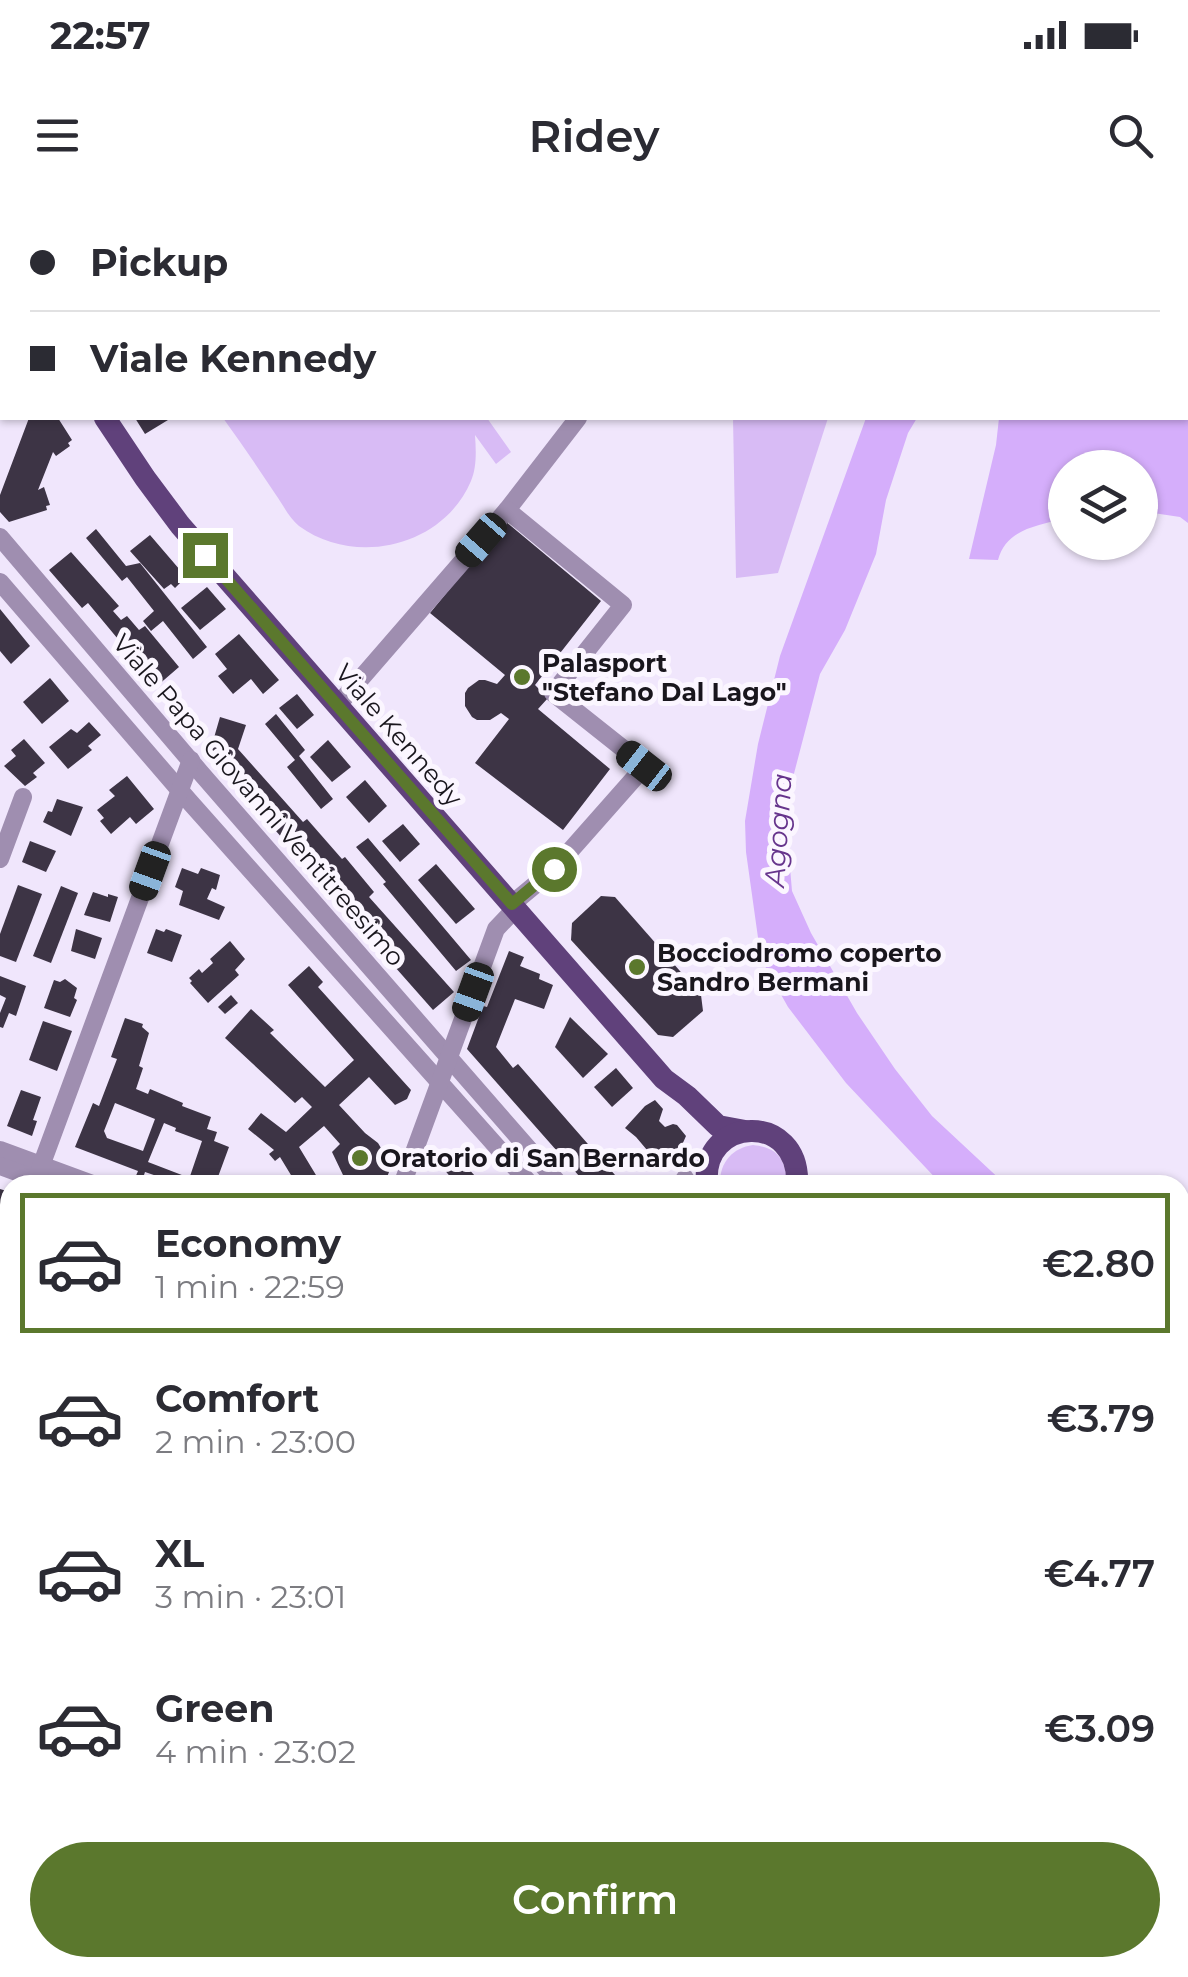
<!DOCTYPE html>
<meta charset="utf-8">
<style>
body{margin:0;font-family:Montserrat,sans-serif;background:#f7f7f7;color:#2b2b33;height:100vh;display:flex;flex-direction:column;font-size:38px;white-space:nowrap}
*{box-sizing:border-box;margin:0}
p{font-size:32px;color:#7c7c81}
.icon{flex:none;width:55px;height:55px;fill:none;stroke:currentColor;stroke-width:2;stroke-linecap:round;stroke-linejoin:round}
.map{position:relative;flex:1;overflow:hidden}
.side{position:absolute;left:0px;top:975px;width:1190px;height:802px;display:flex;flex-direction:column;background:#fff;border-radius:30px 30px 0 0;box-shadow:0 2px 8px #0004}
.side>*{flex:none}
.hud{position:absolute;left:0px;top:0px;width:1190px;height:220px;box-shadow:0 2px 8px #0004;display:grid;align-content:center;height:220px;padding:0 30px;background:#fff}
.tools{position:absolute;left:1048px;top:250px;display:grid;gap:20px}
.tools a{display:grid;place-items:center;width:110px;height:110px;border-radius:50%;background:#fff;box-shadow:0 2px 8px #0004;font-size:50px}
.end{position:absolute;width:45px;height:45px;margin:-22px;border:12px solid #5b782d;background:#fff;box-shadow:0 0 0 5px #fff}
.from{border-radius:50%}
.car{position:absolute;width:30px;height:60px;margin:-30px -15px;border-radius:12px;box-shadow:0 0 8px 2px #0007;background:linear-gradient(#222 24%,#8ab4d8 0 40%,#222 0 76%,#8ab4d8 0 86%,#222 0)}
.hud b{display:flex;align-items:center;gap:35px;height:95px;font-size:38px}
.hud b+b{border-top:2px solid #e1e1e2}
.hud i{width:25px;height:25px;background:#2b2b33}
ul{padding:18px 0 0;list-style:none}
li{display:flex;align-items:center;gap:30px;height:140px;margin:0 20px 15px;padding:0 10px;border:5px solid transparent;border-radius:0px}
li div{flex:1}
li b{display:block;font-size:38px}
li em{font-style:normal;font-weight:600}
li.active{border-color:#5b782d}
li>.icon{width:90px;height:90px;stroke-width:1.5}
.primary-button{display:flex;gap:20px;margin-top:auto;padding:20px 30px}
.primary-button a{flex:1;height:115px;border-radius:60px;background:#5b782d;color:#fff;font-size:40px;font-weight:600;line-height:115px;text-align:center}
.status{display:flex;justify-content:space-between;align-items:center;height:70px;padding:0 50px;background:#fff;direction:ltr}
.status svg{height:28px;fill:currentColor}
header{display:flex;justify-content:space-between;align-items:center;height:130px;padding:0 30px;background:#fff;font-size:45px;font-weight:600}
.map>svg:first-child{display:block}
.green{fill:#d8bbf5}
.forest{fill:#c7a0ec}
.water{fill:#d5aefb}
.building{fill:#3d3445;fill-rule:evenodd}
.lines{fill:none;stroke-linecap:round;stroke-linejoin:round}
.minor{stroke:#9f8eb0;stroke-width:18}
.major{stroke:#60417b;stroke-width:22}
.rail{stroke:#5e5965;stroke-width:5;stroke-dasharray:20 10;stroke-linecap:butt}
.route{stroke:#5b782d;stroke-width:12}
.poi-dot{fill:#5b782d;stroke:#fbf6ff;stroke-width:4}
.labels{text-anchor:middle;stroke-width:10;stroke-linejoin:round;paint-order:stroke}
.poi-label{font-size:25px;font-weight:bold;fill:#19161d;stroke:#fbf6ff;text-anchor:start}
.street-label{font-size:25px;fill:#19161d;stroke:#fbf6ff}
.water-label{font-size:28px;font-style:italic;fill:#66348c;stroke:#fbf6ff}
</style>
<div class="status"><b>22:57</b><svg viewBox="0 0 49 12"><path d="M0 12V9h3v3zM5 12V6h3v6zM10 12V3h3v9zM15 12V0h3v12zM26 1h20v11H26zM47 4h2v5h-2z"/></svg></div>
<header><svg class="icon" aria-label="menu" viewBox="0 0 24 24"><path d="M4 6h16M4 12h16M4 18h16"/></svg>Ridey<svg class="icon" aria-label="search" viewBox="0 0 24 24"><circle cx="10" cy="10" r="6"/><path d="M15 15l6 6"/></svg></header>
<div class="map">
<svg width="1188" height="1777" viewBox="0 0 1188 1777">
<rect width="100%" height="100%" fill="#f0e6fc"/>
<g class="green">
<path d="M223 218H487L511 252 496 264 475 235C476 250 477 267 471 281 443 347 355 367 299 326 290 319 283 305 276 295 259 269 241 243 223 218Z"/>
<polygon points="733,218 828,218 778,373 736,378"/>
<path d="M753 945C781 948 784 961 788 985H720C719 963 732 948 753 945Z"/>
<polygon points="0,1217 10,1221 10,1355 0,1351"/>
</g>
<polygon class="forest" points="1188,1339 1188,1510 1180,1503 1180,1373"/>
<g class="water">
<path d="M1062 0H1188V323L1180 317 1140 311V268H1065V318C1037 326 1006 329 998 360L969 359 996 245 999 218H1188V2H1061Z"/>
<polygon points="866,218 917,218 908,233 886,300 876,354 845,430 820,474 791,585 787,633 792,691 811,733 857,813 895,869 932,916 1006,985 942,985 846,883 788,807 761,759 746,652 745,621 758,544 780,456"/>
<polygon points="1180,1066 1188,1069 1188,1161 1180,1159"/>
</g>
<g class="building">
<polygon points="29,218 58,218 72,240 68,243 70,246 56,256 53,252 38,290 44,287 50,305 46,306 47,310 9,322 0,312 0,295"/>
<polygon points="135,218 166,218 168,220 145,234"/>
<polygon points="505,321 601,401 535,485 548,498 538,509 610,569 563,630 475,563 509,519 501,513 490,520 477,520 472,517 465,506 465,493 468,488 479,480 485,480 497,484 505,475 430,413"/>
<polygon points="96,329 126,366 140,363 207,447 193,459 163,421 151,431 143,421 154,411 127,377 122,381 86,338"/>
<polygon points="150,335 186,377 175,388 171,384 164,389 130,351"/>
<polygon points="71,352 119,406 113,411 121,420 127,416 139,430 145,426 179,467 157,486 88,403 82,408 49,370"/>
<polygon points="207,387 226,409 200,430 181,408"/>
<polygon points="0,409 30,446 11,464 0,451"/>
<polygon points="239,434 279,480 263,494 251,479 233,494 218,476 227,469 215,454"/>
<polygon points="50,478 69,501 42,524 23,502"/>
<polygon points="297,494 314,515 297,529 279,508"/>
<polygon points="276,514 305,550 299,556 333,599 321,609 287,567 295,560 265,524"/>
<polygon points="220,517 246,525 238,549 303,622 307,619 342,659 345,657 374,692 369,697 454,792 433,810 349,715 354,710 324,675 321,676 286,637 283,639 209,555"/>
<polygon points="89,522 101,535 88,546 92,550 68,569 49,547 71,529 77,533"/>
<polygon points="24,539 45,563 33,573 37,577 25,586 4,566 16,556 11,550"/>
<polygon points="328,540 351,567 332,582 310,557"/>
<polygon points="127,576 154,609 136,624 130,617 111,634 100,621 104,618 97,610 115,596 109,590"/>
<polygon points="365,580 387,606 369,623 346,597"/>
<polygon points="57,599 83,607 71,636 43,622 48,611 52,612"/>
<polygon points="403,624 420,644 400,662 382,641"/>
<polygon points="368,638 471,760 456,771 383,684 386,682 356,647"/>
<polygon points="30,641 56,651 46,672 22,662"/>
<polygon points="436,664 475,709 456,724 418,680"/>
<polygon points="182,668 198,674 201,668 220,675 216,690 212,688 207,699 225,707 219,720 179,705 183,691 175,687"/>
<polygon points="18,685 42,694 16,762 0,756 0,734"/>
<polygon points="61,686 78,693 51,763 33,756"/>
<polygon points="93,692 108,697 108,694 118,697 110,722 84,715"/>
<polygon points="601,696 615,697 701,795 703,811 673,837 658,835 571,740 572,723"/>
<polygon points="76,729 102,738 95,759 71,751"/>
<polygon points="156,729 164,732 166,729 182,735 172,762 147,753"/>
<polygon points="230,741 245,759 235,770 239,775 208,803 190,783 192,781 189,778 199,769 202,773 213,763 210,759"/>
<polygon points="509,751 524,757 520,766 540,774 539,779 553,785 544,809 515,799 496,847 513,868 518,864 615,975 602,985 587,985 467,849 483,806 487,807"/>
<polygon points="309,766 323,782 318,787 411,890 407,899 395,905 369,877 339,905 365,933 378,943 384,953 389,972 384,985 351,985 343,975 332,952 340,944 324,926 299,947 322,985 297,985 280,957 275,961 269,954 274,950 248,929 261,913 286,932 312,907 302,897 295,903 225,838 251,809 274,830 270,833 325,887 354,860 288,785"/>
<polygon points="0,776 26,786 16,816 9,813 3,828 0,827 0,813 6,798 0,795"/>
<polygon points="65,779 77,788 74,798 77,800 70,817 44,808 54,780 60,782"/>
<polygon points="231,795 238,803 225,814 218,807"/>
<polygon points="570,817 608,854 583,878 555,847"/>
<path d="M125 818 143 824 142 827 149 833 139 866 143 868 136 889 148 894 150 889 183 903 182 906 211 917 207 929 217 932 214 941 229 947 215 985H187L202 941 175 931 176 928 164 923 148 962 187 977 183 985 145 972 142 981 135 978 138 971 75 947 93 903 99 906 117 859 111 857ZM115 903 155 919 143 951 107 938 104 931Z"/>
<polygon points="43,821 72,831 57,871 29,860"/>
<polygon points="616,868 633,888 612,907 594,887"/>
<polygon points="21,890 41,897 33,920 37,921 32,936 7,926"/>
<polygon points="655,900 663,909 659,921 665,927 673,924 677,925 686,936 682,945 658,963 636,937 625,928 645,906"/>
<polygon points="459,958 483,985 457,985 443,968"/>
<polygon points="0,989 10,992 0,1024"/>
<polygon points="9,1125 10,1125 10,1180 0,1176 0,1152"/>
<polygon points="0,1397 10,1401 10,1429 0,1426"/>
<polygon points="5,1533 10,1534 10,1578 0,1575 0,1546"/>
<polygon points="2,1680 10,1690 10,1703 0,1712 0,1682"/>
<polygon points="63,1768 104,1768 90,1777 50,1777"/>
<polygon points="191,1768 208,1768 216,1777 179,1777"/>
<polygon points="322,1768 388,1768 412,1777 345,1777"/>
<polygon points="533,1768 557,1768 556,1771 559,1773 558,1777 529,1777"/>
<polygon points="638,1768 666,1768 664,1777 637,1771"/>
<polygon points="771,1768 808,1768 806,1777 769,1777"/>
</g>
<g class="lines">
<g class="minor">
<polyline points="124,2 126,0"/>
<polyline points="0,166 2,166"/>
<polyline points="0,192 2,187"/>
<polyline points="507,310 578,218"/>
<polyline points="0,337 200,572 560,985"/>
<polyline points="0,382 189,601 531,985"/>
<polyline points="337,506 507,310 623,405 553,493 645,566 554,669 512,704"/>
<polyline points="0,659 23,597"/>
<polyline points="0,950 95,985"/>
<polyline points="0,966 52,985"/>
<polyline points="685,978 685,985"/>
<polyline points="34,985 191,560"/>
<polyline points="402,985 496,729 516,708"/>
<polyline points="0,1079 10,1051"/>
<polyline points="0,1202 10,1206"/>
<polyline points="0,1368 10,1372"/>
<polyline points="0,1603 10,1607"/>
<polyline points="1180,1627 1188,1625"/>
<polyline points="1180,1743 1188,1745"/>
<polyline points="0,1759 16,1777"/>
<polyline points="450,1768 476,1777"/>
<polyline points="1136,1768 1142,1777"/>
<polyline points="28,1777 40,1768"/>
<polyline points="683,1777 685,1768"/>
<polyline points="1002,1777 1004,1768"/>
<polyline points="1106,1777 1110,1768"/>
</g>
<g class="major">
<polyline points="0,9 2,16"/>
<polyline points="105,218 145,278 180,325 664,879 687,896 718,926 745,931"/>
<path d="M707 985C700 915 801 911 797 985"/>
<polyline points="1180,1542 1188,1557"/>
</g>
<g class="rail">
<polyline points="1180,1306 1188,1274"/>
<polyline points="1180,1334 1188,1301"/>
<polyline points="1065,1777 1067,1768"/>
</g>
</g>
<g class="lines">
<polyline class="route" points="205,355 512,704 554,669"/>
</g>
<g class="poi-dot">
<circle cx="522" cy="477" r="10"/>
<circle cx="637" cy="767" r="10"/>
<circle cx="360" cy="958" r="10"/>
</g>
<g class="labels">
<g class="poi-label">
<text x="542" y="472">Palasport<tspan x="542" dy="29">"Stefano Dal Lago"</tspan></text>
<text x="657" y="762">Bocciodromo coperto<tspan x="657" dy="29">Sandro Bermani</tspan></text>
<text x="380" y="967">Oratorio di San Bernardo</text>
</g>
<g class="street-label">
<text transform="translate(399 535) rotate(49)" y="9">Viale Kennedy</text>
<text transform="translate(259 600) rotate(49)" y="9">Viale Papa Giovanni Ventitreesimo</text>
</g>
<g class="water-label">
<text transform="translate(778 630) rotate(-86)" y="10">Agogna</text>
</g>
</g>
</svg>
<div class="tools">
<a><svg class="icon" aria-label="layers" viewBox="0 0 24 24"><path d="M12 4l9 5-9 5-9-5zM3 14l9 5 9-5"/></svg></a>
</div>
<i class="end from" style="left:554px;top:669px"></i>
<i class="end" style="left:205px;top:355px"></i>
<i class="car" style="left:481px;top:340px;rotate:221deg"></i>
<i class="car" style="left:644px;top:566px;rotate:308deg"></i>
<i class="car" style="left:150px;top:671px;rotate:200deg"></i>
<i class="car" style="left:473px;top:792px;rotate:200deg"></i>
<div class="hud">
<b><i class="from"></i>Pickup</b>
<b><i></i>Viale Kennedy</b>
</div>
<section class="side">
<ul>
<li class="active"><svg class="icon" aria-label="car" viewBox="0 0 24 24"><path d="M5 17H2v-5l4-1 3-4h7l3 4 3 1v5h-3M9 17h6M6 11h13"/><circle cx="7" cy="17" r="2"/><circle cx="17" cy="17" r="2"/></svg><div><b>Economy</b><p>1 min · 22:59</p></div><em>€2.80</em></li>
<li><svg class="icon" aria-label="car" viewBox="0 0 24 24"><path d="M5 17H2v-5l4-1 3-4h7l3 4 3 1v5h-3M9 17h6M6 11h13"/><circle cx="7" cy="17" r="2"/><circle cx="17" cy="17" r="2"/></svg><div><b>Comfort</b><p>2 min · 23:00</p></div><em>€3.79</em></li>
<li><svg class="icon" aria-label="car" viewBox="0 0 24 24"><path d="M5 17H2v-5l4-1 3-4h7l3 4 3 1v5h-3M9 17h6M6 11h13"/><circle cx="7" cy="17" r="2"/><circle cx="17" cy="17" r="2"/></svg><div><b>XL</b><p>3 min · 23:01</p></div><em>€4.77</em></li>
<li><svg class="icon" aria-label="car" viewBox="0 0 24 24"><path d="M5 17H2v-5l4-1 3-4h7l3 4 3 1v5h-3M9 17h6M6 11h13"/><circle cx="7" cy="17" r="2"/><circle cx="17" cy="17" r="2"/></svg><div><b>Green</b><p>4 min · 23:02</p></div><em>€3.09</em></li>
</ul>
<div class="primary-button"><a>Confirm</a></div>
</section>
</div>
